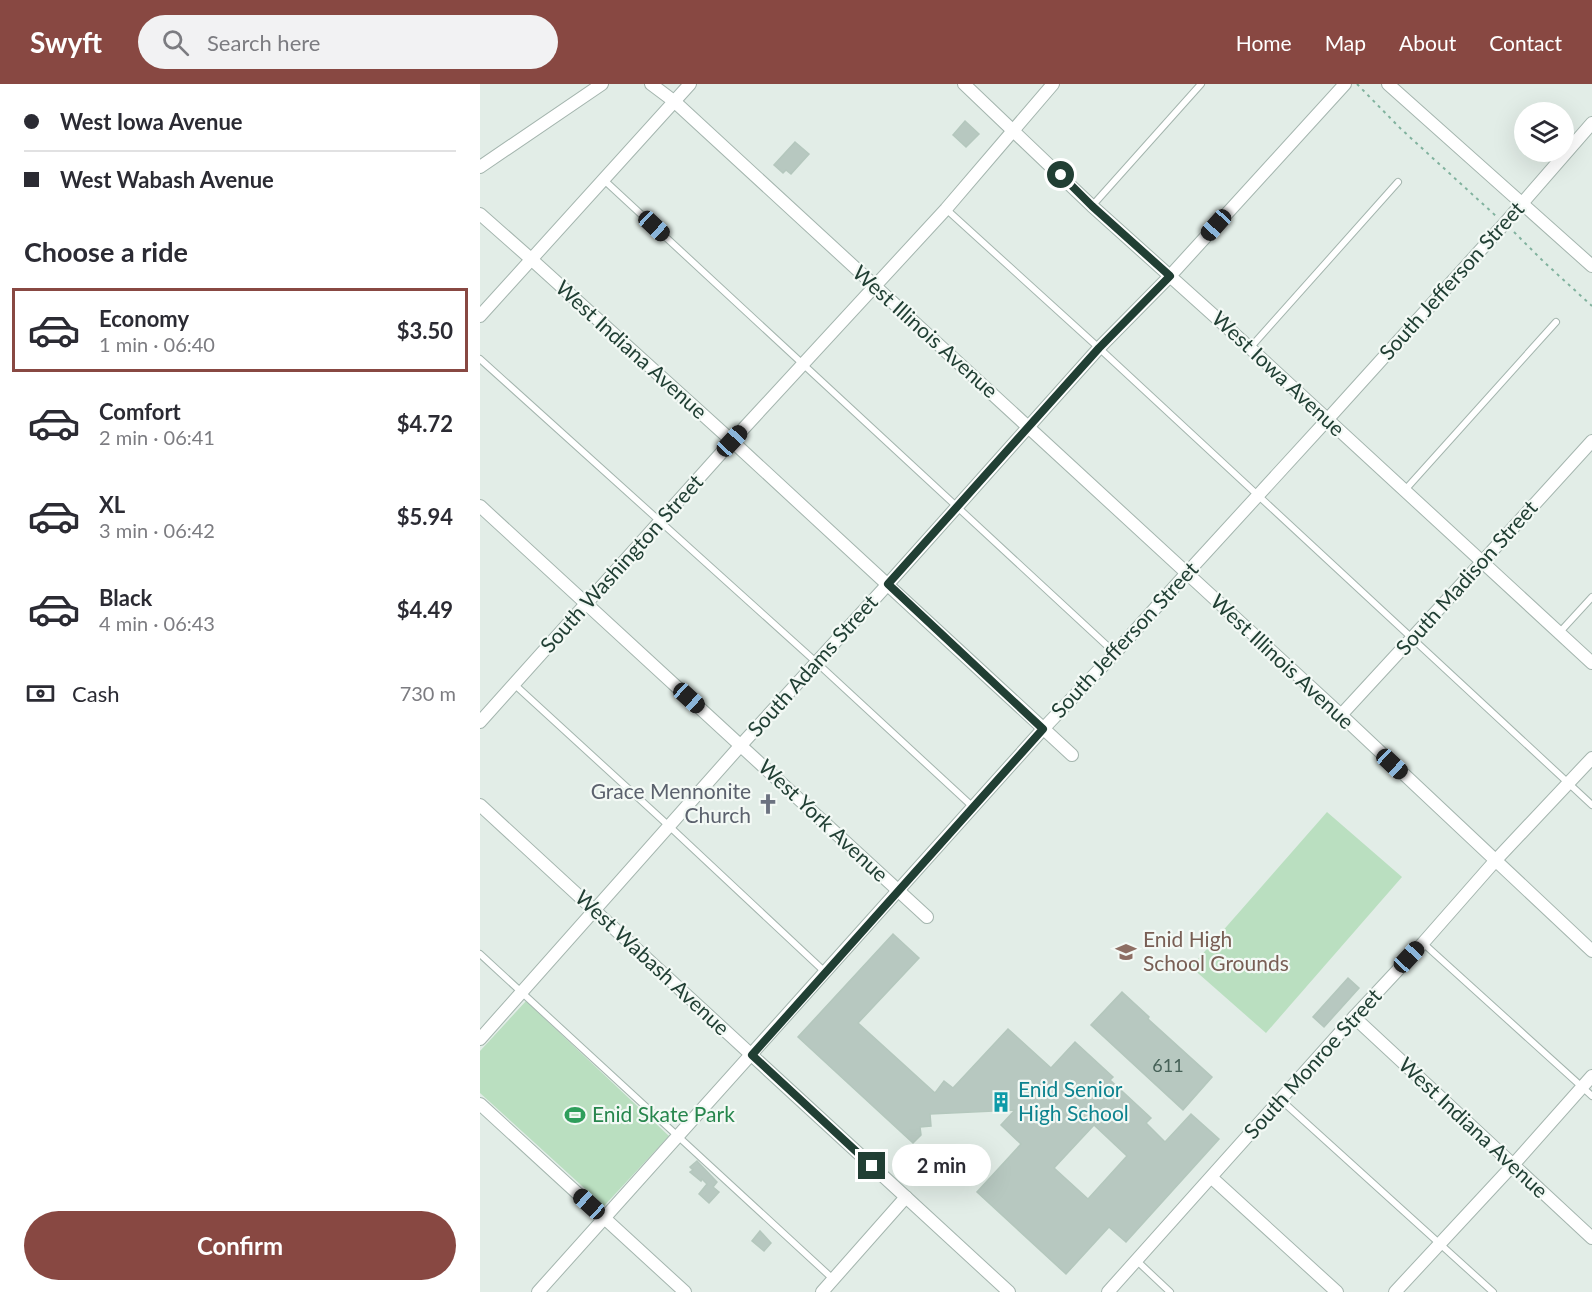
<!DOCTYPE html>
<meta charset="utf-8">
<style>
body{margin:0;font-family:Lato,sans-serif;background:#f2f2f3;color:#2b2b33;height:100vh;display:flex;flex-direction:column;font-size:22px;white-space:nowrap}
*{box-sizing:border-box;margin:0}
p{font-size:20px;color:#7c7c81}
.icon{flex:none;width:33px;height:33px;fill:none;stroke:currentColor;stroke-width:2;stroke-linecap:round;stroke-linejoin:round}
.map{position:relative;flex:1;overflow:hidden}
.drawer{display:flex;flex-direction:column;background:#fff;width:480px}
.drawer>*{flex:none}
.top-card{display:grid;align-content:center;height:132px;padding:0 24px;background:#fff}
.buttons{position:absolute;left:1034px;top:18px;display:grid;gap:12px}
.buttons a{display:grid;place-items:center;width:60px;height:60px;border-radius:50%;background:#fff;box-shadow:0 6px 24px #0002;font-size:30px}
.end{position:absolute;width:27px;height:27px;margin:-14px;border:8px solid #213f34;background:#fff;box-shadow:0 0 0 3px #fff}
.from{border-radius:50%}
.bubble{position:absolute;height:42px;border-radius:21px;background:#fff;box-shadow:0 6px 24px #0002;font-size:20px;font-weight:700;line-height:42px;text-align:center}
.car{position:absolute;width:18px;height:36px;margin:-18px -9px;border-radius:8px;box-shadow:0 0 4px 2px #0007;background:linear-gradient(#222 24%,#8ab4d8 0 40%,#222 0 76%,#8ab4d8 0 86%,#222 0)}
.top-card b{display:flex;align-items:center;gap:21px;height:57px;font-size:22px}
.top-card b+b{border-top:2px solid #e1e1e2}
.top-card i{width:15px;height:15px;background:#2b2b33}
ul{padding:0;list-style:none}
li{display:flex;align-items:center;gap:18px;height:84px;margin:0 12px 9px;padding:0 12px;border:3px solid transparent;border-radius:0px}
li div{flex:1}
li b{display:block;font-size:22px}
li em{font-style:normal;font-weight:700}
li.current{border-color:#884842}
li>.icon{width:54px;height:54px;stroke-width:1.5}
h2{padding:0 24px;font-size:27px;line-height:72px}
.pay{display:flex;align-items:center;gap:15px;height:66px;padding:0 24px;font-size:22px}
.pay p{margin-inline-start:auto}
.cta{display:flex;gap:12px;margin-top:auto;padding:12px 24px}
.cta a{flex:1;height:69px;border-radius:36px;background:#884842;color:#fff;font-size:24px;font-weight:700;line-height:69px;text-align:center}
header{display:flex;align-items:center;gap:36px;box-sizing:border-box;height:84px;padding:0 30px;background:#884842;color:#fff}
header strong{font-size:28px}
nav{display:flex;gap:33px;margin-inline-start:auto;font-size:21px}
.search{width:420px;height:54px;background:#f2f2f3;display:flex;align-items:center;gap:15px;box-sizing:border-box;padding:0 21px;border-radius:33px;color:#7c7c81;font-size:22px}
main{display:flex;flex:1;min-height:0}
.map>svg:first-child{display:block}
.green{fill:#badfc0}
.building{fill:#b7c8c0;stroke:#b4c7bd;stroke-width:1.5;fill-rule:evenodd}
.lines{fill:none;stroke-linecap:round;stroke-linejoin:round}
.lane-casing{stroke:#a4b5ae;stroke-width:8}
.street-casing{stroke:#a4b5ae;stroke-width:14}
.path{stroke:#81b29e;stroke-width:2;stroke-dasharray:3 4.5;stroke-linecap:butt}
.lane{stroke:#fff;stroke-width:6}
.street{stroke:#fff;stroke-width:12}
.route{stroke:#213f34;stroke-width:8}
.labels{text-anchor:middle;stroke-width:4.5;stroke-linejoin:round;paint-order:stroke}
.number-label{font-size:18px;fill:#466157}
.street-label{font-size:21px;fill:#213f34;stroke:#f3f9f5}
.worship-label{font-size:21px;fill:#5b616d;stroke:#f3f9f5;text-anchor:end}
.education-label{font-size:21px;fill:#785e54;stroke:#f3f9f5;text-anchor:start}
.culture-label{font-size:21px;fill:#0d838f;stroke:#f3f9f5;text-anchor:start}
.leisure-label{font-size:21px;fill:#27864d;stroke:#f3f9f5;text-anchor:start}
</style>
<header>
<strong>Swyft</strong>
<div class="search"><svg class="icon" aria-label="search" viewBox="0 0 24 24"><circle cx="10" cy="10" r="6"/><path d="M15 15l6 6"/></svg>Search here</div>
<nav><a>Home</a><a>Map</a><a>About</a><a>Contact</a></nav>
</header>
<main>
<section class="drawer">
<div class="top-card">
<b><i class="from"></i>West Iowa Avenue</b>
<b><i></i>West Wabash Avenue</b>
</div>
<h2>Choose a ride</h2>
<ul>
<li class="current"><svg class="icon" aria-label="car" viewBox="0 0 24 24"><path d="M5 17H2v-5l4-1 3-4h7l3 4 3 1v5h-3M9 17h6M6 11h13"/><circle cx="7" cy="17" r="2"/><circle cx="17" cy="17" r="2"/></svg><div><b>Economy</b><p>1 min · 06:40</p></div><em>$3.50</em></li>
<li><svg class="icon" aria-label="car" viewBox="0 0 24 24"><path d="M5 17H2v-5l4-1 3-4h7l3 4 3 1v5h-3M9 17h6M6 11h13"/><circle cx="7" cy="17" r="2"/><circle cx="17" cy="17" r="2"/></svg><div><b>Comfort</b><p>2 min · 06:41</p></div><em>$4.72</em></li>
<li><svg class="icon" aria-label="car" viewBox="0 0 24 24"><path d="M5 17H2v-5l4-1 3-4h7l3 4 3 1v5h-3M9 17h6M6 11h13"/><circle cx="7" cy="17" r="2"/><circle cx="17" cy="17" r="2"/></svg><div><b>XL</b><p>3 min · 06:42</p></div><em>$5.94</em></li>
<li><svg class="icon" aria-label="car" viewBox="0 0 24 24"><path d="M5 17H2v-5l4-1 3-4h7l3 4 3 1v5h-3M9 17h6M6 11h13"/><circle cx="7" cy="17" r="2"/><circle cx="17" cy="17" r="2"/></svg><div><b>Black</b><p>4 min · 06:43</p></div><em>$4.49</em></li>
</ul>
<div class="pay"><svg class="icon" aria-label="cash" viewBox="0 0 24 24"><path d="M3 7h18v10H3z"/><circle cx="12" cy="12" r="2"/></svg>Cash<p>730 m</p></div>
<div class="cta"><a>Confirm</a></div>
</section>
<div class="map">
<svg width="1112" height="1208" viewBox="0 0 1112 1208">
<rect width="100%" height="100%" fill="#e2ede7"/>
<g class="green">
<polygon points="847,728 922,793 786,949 711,883"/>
<polygon points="46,917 189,1052 124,1122 0,1009 0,967"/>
</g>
<g class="building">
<polygon points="485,37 499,50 486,63 473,51"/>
<polygon points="315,58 329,70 311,90 306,86 303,89 294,81"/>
<path d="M413 850 439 874 378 939 455 1009 464 997 473 1004 528 945 571 984 595 958 633 993 630 996 671 1034 666 1039 685 1058 711 1030 739 1055 646 1158 629 1143 586 1190 497 1108 541 1060 521 1041 535 1026 450 1030 451 1042 440 1043 441 1051 433 1059 318 953ZM614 1041 647 1072 608 1115 574 1084Z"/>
<polygon points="868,894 879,904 844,943 833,933"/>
<polygon points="642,908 669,933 668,935 732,993 703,1026 611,941"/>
<polygon points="217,1077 237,1098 233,1103 239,1108 229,1119 219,1110 227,1100 222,1095 221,1097 210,1088 213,1086 210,1083"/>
<polygon points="280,1147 291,1159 284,1167 272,1157"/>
</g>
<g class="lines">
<g class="lane-casing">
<g id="lane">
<polyline points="124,96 635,569"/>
<polyline points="612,122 721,0"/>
<polyline points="466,125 619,264 1112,721"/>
<polyline points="770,264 918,98"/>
<polyline points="0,275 336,578 493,723"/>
<polyline points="925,406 1076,238"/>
<polyline points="1079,549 1112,513"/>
<polyline points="34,600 189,742 345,888"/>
<polyline points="943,859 1112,1012"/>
<polyline points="0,870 353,1195"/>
<polyline points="801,1016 1013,1208"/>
<polyline points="656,1176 690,1208"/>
</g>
</g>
<g class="street-casing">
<g id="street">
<polyline points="171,0 195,18 861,631 1112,867"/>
<polyline points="484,0 612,122 770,264 1112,579"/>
<polyline points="908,0 1112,182"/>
<polyline points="0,83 122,0"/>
<polyline points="0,130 51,175 252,357 592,671"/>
<polyline points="0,232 210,0"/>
<polyline points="0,422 447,833"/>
<polyline points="861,631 1002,478 1112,357"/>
<polyline points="0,638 252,357 466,125 573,0"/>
<polyline points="0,721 529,1208"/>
<polyline points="874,933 1112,1154"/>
<polyline points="0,955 261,661 408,500 619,264 690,192 865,0"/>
<polyline points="0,1020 205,1208"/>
<polyline points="732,1094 857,1208"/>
<polyline points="58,1208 563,645 635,569 706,490 847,336 1025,139 1112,39"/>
<polyline points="342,1208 426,1113"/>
<polyline points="628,1208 874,933 943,859 1015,777 1112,674"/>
<polyline points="915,1208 1033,1081 1112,992"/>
</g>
</g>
<g class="path">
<polyline points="877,0 921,45 1016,132"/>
<polyline points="1034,148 1064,178 1112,222"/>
</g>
<use href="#lane" class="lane"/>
<use href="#street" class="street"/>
</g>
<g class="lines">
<polyline class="route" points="392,1082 272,971 563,645 408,500 619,264 690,192 612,122 581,91"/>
</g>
<defs>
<g id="church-bare" transform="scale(1.62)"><path d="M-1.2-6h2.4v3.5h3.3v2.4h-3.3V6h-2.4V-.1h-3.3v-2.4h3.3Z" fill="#6b7280" stroke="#f3f9f5" stroke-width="2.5" paint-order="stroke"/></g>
<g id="school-bare" transform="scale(1.62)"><path d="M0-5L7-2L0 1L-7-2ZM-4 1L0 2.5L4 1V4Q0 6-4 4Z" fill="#8d6e63" stroke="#f3f9f5" stroke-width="2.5" paint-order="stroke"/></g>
<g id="building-bare" transform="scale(1.62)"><path d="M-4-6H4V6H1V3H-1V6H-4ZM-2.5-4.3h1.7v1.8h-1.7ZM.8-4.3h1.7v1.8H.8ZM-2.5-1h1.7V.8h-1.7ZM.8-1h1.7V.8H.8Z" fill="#0f9aa8" stroke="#f3f9f5" stroke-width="2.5" paint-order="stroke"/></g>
<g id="stadium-bare" transform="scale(1.62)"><path d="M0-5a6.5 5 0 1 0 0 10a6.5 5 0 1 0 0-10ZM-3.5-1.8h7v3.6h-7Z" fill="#2e9e5b" stroke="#f3f9f5" stroke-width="2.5" paint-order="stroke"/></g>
</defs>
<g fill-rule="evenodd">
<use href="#church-bare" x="288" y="720"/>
<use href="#school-bare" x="646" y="868"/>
<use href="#building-bare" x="521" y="1018"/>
<use href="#stadium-bare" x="95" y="1031"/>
</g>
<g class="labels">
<g class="number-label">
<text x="688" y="988">611</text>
</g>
<g class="street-label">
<text transform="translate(972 197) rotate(-48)" y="7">South Jefferson Street</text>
<text transform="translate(445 248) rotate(42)" y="7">West Illinois Avenue</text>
<text transform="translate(151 266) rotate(42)" y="7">West Indiana Avenue</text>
<text transform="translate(798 290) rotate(43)" y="7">West Iowa Avenue</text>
<text transform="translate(142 480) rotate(-48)" y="7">South Washington Street</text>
<text transform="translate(987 494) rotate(-48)" y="7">South Madison Street</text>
<text transform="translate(645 556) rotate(-47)" y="7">South Jefferson Street</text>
<text transform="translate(802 578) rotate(43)" y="7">West Illinois Avenue</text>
<text transform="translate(333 582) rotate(-48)" y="7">South Adams Street</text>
<text transform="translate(343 737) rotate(43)" y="7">West York Avenue</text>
<text transform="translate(172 879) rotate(43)" y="7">West Wabash Avenue</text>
<text transform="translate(833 980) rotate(-48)" y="7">South Monroe Street</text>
<text transform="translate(993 1044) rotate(43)" y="7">West Indiana Avenue</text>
</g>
<g class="worship-label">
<text x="271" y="715">Grace Mennonite<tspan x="271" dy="24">Church</tspan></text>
</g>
<g class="education-label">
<text x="663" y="863">Enid High<tspan x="663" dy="24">School Grounds</tspan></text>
</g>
<g class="culture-label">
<text x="538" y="1013">Enid Senior<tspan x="538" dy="24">High School</tspan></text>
</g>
<g class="leisure-label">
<text x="112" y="1038">Enid Skate Park</text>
</g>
</g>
</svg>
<div class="buttons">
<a><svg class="icon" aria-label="layers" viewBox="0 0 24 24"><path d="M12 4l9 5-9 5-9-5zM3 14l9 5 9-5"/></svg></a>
</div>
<i class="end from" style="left:581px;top:91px"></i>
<i class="end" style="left:392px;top:1082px"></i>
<div class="bubble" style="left:412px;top:1060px;width:99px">2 min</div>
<i class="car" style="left:736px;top:141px;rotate:222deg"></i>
<i class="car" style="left:174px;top:142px;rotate:133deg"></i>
<i class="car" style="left:252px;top:357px;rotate:43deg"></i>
<i class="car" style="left:209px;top:614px;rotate:132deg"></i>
<i class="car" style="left:912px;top:680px;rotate:133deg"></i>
<i class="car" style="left:929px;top:873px;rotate:43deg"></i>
<i class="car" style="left:109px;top:1120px;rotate:312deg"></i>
</div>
</main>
